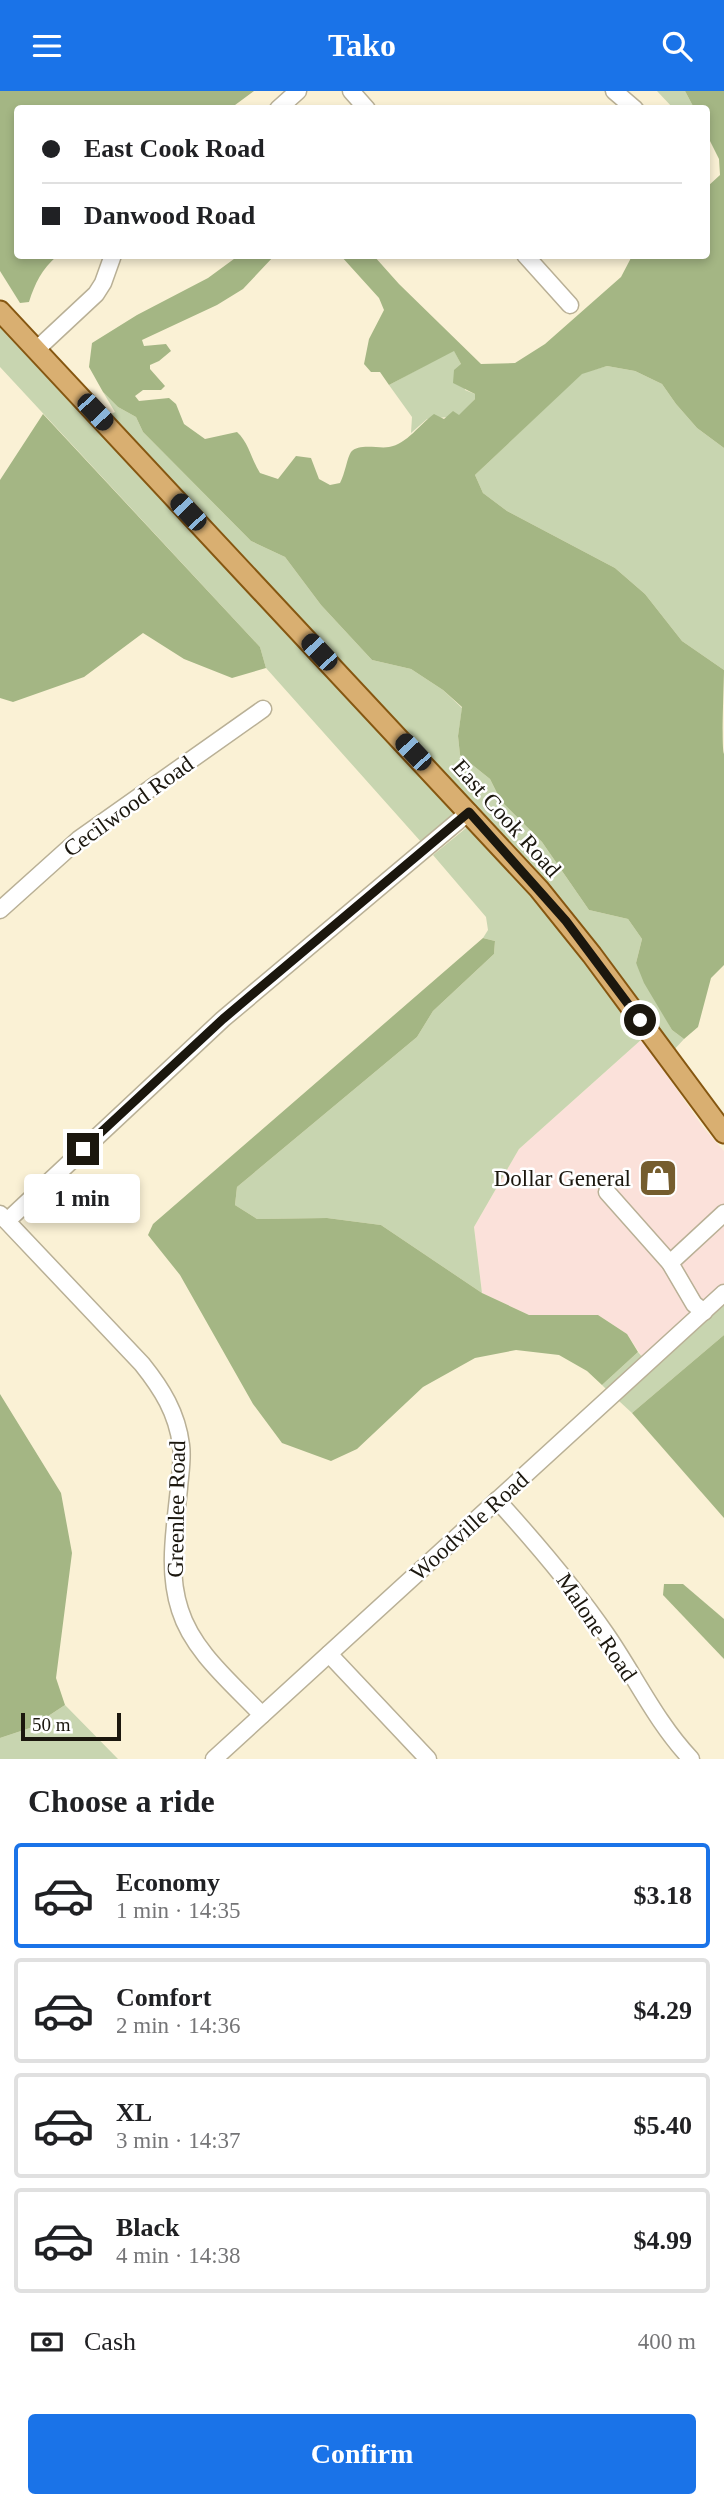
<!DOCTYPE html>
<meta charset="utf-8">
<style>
body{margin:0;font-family:"Times New Roman",serif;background:#f2f2f2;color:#202124;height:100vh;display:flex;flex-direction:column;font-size:26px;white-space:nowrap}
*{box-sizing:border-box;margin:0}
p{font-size:23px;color:#757577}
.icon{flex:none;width:38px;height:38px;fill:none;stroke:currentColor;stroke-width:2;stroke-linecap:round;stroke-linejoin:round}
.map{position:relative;height:1668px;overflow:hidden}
.panel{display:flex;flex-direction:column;background:#fff;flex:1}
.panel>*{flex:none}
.hud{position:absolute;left:14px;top:14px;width:696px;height:154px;border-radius:7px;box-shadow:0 4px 10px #0003;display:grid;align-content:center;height:154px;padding:0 28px;background:#fff}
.scale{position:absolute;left:21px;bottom:18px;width:100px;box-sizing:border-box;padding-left:7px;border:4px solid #1b170e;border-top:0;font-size:19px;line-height:24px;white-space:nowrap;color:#1b170e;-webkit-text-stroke:5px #fff;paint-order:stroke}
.end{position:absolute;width:32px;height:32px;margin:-16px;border:9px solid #1b170e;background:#fff;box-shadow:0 0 0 4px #fff}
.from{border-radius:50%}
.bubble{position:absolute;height:49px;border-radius:7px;background:#fff;box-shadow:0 4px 10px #0003;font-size:23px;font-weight:800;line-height:49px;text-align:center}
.car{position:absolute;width:21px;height:42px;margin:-21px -10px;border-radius:9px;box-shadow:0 0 5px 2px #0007;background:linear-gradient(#222 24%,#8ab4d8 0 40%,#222 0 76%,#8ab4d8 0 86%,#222 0)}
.hud b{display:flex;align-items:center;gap:24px;height:66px;font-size:26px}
.hud b+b{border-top:2px solid #e0e0e0}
.hud i{width:18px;height:18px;background:#202124}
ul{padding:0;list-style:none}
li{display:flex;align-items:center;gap:21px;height:105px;margin:0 14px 10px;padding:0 14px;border:4px solid #e0e0e0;border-radius:7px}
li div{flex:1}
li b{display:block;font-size:26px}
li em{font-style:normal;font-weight:800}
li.current{border-color:#1a73e8}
li>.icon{width:63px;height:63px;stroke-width:1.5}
h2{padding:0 28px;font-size:32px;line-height:84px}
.pay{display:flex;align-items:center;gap:18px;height:77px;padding:0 28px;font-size:26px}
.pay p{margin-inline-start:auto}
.cta{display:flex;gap:14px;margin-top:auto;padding:14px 28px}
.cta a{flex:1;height:80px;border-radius:7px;background:#1a73e8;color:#fff;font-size:28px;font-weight:800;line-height:80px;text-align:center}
header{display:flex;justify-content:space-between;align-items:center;height:91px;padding:0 28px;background:#1a73e8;color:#fff;font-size:32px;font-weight:800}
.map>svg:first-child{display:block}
.commercial{fill:#fbe1da}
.green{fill:#c8d5b0}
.forest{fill:#a4b684}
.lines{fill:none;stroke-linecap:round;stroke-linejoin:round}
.minor-casing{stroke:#b9b096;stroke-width:19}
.major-casing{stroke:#865711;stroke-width:23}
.minor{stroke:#fff;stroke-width:16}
.major{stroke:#d9af71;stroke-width:19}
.route{stroke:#1b170e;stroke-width:9}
.labels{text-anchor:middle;stroke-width:5;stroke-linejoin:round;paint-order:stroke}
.street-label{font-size:23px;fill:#1b170e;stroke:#fff}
.poi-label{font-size:23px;fill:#1b170e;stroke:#fff;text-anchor:end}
</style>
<header><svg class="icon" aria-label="menu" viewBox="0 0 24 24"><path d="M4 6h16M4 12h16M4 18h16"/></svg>Tako<svg class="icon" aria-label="search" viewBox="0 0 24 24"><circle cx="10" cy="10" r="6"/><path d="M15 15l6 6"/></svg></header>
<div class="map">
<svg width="724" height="1668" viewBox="0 0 724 1668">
<rect width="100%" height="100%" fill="#faf1d5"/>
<polygon class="commercial" points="642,948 703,1036 724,1060 724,1192 643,1267 627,1243 598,1224 529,1224 482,1202 474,1136 519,1058"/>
<g class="green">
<polygon points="657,0 685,0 694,17 673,17"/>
<polygon points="0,233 458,720 422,752 266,577 260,556 0,276"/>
<polygon points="454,259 461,273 465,299 475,303 475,308 459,325 427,328 411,342 412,326 389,294"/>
<polygon points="607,275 635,280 662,293 676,313 697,337 724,357 724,579 682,550 645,503 615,477 507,420 483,402 475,384 582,282"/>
<polygon points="103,301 118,316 136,326 143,341 251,450 285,466 321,514 372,569 411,578 443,599 462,617 458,645 460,664 490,688 501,710 542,751 589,819 628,828 642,848 636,872 672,939 684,948 673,960 603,863 550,797 109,324 115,321"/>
<polygon points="471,733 557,832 642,948 519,1058 474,1136 482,1202 381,1134 327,1127 257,1128 235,1114 237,1096 417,946 433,920 494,863 495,850 483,847 488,839 486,826 433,764"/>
<polygon points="724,1214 724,1244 632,1322 619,1310"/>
<polygon points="638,1261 643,1267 607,1299 602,1294"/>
<polygon points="65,1614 118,1668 0,1668 0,1647 30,1637"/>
</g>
<g class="forest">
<path d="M0 0H254L231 17 18 18V164L57 165C42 178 35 192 29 211L20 212 0 180Z"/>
<path d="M685 0H724V357L697 337 676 313 662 293 635 280 607 275 582 283 475 384 483 402 507 420 615 477 645 503 682 550 724 579C724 593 721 656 724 663V874L711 887 698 936 684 948 672 939 644 892 636 872 642 848 628 828 589 819 542 751 501 710 490 688 460 664 458 645 462 616 443 599 411 578 372 569 321 514 285 466 251 450 143 341 136 326 118 316 103 301 89 276 92 252 137 224 208 187 238 165H274L243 198 217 214 142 249 144 255 166 253 171 260 159 270 150 274V278L165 295 161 299H143L135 305 139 310 169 307 176 313 184 333 205 348 237 341C249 352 251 368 260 382L278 388 296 365 311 367 319 388 330 394 340 392C345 383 347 367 351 361 359 352 379 358 389 356 407 353 420 333 434 323L444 328 453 320 459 324 475 308V303L453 292 454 279 461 273 454 260 389 294 380 281H371L364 273 369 248 384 219 379 207 341 165H374L399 193 481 273 515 272 545 253 621 186 632 165 707 164V96L720 84 719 68 707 44V18L694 17Z"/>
<polygon points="43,323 260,556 266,577 232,587 184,568 143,542 84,586 13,611 0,607 0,389"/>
<polygon points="483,847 495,850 494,863 433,920 417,946 237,1096 235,1114 257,1128 327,1127 381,1134 482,1202 529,1224 598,1224 627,1243 638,1261 602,1294 587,1280 559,1264 516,1259 475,1267 423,1296 357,1358 331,1370 282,1352 253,1313 180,1184 148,1144 153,1133"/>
<polygon points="724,1244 724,1427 632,1322"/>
<polygon points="0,1303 61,1402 72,1462 56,1587 65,1614 30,1637 0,1647"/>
<polygon points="664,1493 683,1493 724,1528 724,1568 663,1504"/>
</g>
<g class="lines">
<g class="minor-casing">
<g id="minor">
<polyline points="351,0 367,18"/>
<polyline points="614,0 635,18"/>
<polyline points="278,18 298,0"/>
<polyline points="525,164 570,214"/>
<polyline points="36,259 96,203 103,192 113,164"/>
<polyline points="0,819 79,748 263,618"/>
<polyline points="607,1101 670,1172 694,1213 704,1221"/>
<path d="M0 1123 142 1273C162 1298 177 1322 181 1354 183 1368 180 1383 179 1397 175 1438 167 1479 180 1519 193 1561 233 1593 262 1624"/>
<polyline points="7,1130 223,928 469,721"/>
<polyline points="670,1172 724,1122"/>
<path d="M497 1409C536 1452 573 1495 606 1543 635 1585 656 1631 691 1668"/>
<polyline points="329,1563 428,1668"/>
<polyline points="214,1668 724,1202"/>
</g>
</g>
<g class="major-casing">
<polyline id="major" points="0,220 539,798 592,864 724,1042"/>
</g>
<use href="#minor" class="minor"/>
<use href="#major" class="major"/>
</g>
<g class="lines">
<polyline class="route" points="83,1058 223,928 469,721 566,830 640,929"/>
</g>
<defs>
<g id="shop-square" transform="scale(2.0125)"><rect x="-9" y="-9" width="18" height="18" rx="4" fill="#755d2e" stroke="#fff"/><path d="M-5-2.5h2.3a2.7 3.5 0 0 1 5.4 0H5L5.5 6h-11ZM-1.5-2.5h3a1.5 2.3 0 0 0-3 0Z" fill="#fff"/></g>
</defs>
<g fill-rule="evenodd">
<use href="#shop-square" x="658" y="1087"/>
</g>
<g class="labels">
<g class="street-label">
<text transform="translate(128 715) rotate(-36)" y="8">Cecilwood Road</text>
<text transform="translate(507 727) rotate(48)" y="8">East Cook Road</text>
<text transform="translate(176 1418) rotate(-89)" y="8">Greenlee Road</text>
<text transform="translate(469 1435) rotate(-42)" y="8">Woodville Road</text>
<text transform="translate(597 1536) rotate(56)" y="8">Malone Road</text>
</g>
<g class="poi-label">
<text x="631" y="1095">Dollar General</text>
</g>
</g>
</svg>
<div class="scale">50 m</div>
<i class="end from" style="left:640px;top:929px"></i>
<i class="end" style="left:83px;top:1058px"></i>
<div class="bubble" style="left:24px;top:1083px;width:116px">1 min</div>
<i class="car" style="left:95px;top:321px;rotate:137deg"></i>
<i class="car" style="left:188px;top:421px;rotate:317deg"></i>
<i class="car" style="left:319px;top:561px;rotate:317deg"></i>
<i class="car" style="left:413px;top:661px;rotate:317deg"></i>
<div class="hud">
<b><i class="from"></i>East Cook Road</b>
<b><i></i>Danwood Road</b>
</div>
</div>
<section class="panel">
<h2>Choose a ride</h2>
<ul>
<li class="current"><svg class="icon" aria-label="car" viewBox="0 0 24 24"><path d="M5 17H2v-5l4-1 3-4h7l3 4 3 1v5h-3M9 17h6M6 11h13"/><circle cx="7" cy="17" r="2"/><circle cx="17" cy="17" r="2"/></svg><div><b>Economy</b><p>1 min · 14:35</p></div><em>$3.18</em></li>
<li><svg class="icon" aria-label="car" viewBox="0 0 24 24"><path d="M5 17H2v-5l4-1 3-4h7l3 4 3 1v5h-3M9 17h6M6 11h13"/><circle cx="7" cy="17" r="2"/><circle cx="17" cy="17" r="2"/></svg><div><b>Comfort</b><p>2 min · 14:36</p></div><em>$4.29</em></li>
<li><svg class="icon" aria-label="car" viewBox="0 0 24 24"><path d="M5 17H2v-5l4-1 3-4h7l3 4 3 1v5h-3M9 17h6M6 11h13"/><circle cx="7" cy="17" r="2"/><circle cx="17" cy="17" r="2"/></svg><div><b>XL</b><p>3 min · 14:37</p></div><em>$5.40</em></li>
<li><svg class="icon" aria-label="car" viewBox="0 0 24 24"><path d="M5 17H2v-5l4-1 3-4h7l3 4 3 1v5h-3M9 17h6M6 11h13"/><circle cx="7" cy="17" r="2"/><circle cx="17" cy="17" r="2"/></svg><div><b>Black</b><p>4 min · 14:38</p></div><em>$4.99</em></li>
</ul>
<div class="pay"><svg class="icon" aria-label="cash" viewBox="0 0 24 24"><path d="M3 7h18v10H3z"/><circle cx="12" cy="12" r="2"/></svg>Cash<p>400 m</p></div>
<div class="cta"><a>Confirm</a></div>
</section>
